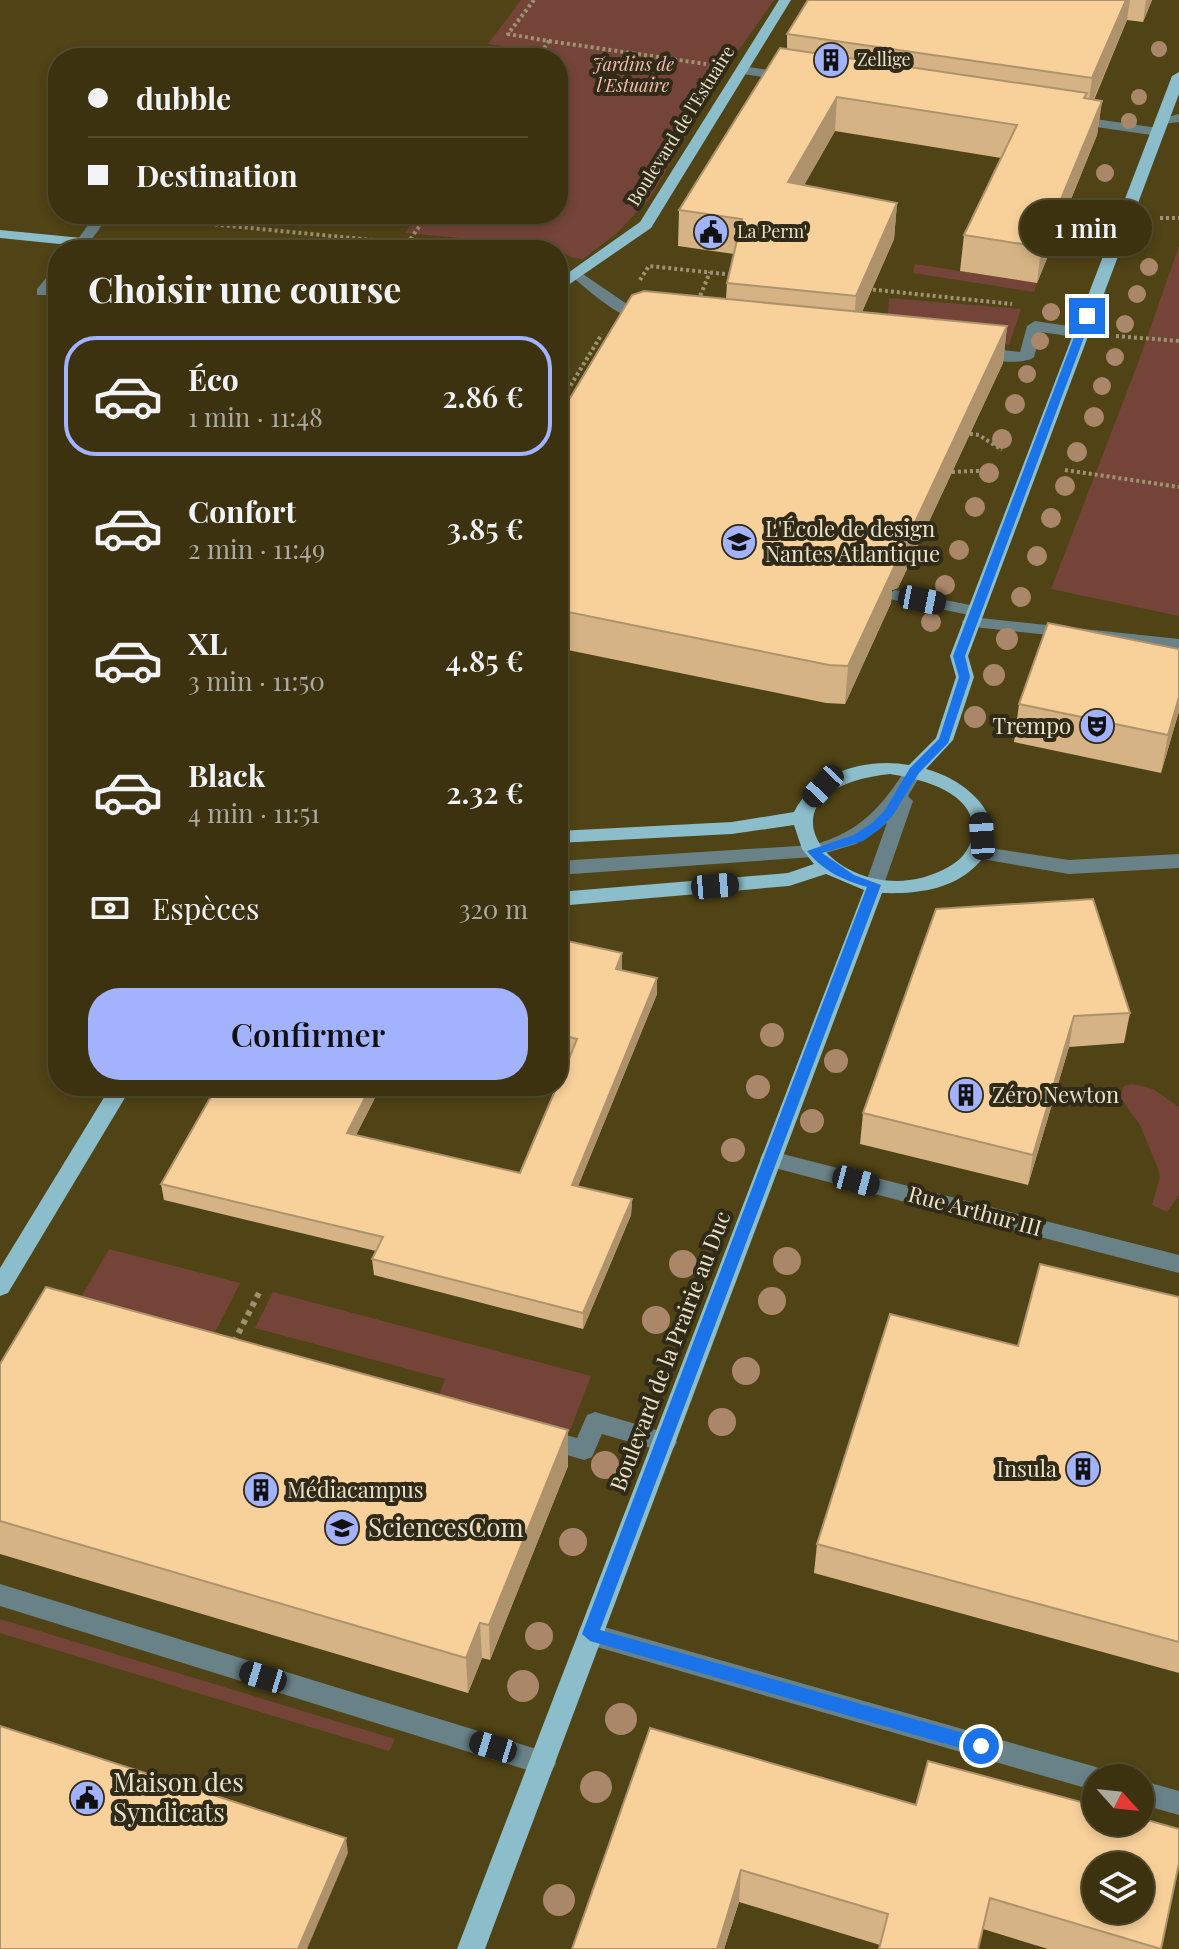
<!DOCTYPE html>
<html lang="fr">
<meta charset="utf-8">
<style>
body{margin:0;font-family:"Playfair Display",serif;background:#473e1e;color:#f1f3f6;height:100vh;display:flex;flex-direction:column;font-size:30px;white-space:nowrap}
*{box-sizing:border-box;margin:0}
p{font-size:26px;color:#acaa9f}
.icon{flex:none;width:44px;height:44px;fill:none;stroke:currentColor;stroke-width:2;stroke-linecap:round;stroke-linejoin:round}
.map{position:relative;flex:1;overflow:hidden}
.details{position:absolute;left:48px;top:240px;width:520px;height:856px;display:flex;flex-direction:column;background:#3c3210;border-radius:32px;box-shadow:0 4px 12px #0003,0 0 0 2px #554d30}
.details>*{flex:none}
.hud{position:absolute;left:48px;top:48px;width:520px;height:176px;border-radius:32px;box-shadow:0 4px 12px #0003,0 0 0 2px #554d30;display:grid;align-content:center;height:176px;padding:0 40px;background:#3c3210}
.needle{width:52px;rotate:117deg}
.tools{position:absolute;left:1082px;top:1764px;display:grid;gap:16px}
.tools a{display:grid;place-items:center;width:72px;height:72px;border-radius:50%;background:#3c3210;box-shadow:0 4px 12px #0003,0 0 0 2px #554d30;font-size:40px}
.end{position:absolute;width:36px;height:36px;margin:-18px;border:10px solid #1a73e8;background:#fff;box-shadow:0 0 0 4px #fff}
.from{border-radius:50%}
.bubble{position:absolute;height:56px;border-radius:28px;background:#3c3210;box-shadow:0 4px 12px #0003,0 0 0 2px #554d30;font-size:26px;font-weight:600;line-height:56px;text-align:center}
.car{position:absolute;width:24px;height:48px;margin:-24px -12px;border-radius:10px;box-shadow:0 0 6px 2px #0007;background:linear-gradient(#222 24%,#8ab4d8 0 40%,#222 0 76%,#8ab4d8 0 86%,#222 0)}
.hud b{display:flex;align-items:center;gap:28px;height:76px;font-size:30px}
.hud b+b{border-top:2px solid #554d30}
.hud i{width:20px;height:20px;background:#f1f3f6}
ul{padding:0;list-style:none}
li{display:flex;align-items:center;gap:24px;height:120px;margin:0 16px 12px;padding:0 24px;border:4px solid transparent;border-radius:32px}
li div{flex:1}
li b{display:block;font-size:30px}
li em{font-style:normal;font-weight:600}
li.on{border-color:#a2b2fd}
li>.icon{width:72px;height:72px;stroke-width:1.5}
h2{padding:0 40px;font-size:36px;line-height:96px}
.pay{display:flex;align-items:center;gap:20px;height:88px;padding:0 40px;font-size:30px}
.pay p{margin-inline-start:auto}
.action{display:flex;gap:16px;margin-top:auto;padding:16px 40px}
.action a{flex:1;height:92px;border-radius:32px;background:#a2b2fd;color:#111;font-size:32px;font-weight:600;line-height:92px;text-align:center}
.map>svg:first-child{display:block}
.green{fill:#754438}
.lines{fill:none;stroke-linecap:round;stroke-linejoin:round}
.path-far1{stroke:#9d9370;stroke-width:4;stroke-dasharray:3 3;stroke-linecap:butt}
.path{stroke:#9d9370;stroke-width:6;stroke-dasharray:5 5;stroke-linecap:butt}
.minor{fill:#698288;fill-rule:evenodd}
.major{fill:#8bbdca;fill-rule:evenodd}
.tree{fill:#ab876a}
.wall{fill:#d5b384}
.shaded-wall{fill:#ae926c}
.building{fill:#f8d09a;stroke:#ae926c;stroke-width:2;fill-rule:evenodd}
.route{fill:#1a73e8}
.labels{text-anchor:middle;stroke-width:8;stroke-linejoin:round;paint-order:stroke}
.far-poi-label{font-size:18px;fill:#eae3cb;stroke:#302a17;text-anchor:start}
.far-park-label{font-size:18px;font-style:italic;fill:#f6beb0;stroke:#302a17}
.far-street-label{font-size:18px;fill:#eae3cb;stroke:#302a17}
.poi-label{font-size:22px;fill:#eae3cb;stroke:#302a17;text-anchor:start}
.street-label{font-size:22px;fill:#eae3cb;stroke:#302a17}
.near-poi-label{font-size:26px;fill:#eae3cb;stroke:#302a17;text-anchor:start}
</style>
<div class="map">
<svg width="1179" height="1949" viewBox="0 0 1179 1949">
<rect width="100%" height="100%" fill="#504315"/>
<g class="green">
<polygon points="521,0 774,0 722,74 650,198 616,234 583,259 573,258 558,250 517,243 405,233 418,214 558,214 558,58 531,58 535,51 488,44"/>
<polygon points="1179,246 1179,616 1051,589 1138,363"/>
<polygon points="915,264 1037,283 1034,292 913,273"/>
<polygon points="889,298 1021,309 1009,345 914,335 888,316"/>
<polygon points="1132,1084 1153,1089 1179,1107 1179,1195 1167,1212 1152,1205 1160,1177 1157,1166 1140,1125 1120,1097 1124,1086"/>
<polygon points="109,1249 240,1283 213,1336 79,1301"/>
<polygon points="273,1292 591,1376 569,1433 438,1398 445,1379 255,1328"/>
<polygon points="0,1619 395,1739 389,1751 0,1633"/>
</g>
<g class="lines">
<g class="path-far1">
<polyline points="534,0 508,34 549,41 537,58"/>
<polyline points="549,41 706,64"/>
<polyline points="1160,218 1179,218"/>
<polyline points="179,221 474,250"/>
<polyline points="407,244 428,214"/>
<polyline points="640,280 649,266 734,275"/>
<polyline points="867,289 1012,304"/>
<polyline points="698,301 710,272"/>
<polyline points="1116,336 1179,341"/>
<polyline points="558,406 602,334"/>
<polyline points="964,433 979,435 1002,450"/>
<polyline points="1065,470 1179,487"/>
<polyline points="952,472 995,470"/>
</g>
<polyline class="path" points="234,1342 261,1289"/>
<g class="minor">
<polygon points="742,66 789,73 796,77 789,81 737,73 737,67"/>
<polygon points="1179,114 1179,122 1163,124 1156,120"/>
<polygon points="1074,116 1158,128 1165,132 1158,136 1069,123 1067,120"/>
<polygon points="96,214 110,214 84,250 70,250"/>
<polygon points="58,269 58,282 47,295 37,295 37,289 53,270"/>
<path d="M577 270 640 313 655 318C635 334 589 290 572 277L570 274Z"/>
<path d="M1035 321 1081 328 1089 333 1081 338 1041 332 1034 357C1023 366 980 361 969 352L977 347 1020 352 1027 326Z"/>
<polygon points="895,590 975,606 984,611 975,616 889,599 886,595"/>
<polygon points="971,617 1179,639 1179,649 965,626 962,622 965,618"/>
<path d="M914 765 923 771 908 796 913 801 882 890H868L865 885 887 823 856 844 813 857 558 875V861L813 845C860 832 882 807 907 767Z"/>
<polygon points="977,846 1069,860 1179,854 1179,868 1069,874 970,857 967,852"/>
<polygon points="771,1151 1179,1255 1179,1273 763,1165 760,1159 763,1153"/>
<polygon points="595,1412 673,1435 677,1442 673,1449 665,1452 602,1434 592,1457 584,1460 536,1446 532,1439 536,1432 544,1429 577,1438 587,1415"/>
<polygon points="0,1584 543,1751 552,1755 556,1763 552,1771 543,1775 0,1606"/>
<polygon points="590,1623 1096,1767 1105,1771 1108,1778 1096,1778 1096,1791 590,1645 581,1642 578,1634 581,1626"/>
<polygon points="1140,1780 1179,1791 1179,1815 1140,1804"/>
</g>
<g class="major">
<polygon points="779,0 791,0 651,228 558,292 558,280 640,222"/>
<path d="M1179 72V94L968 656 974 677 953 740 926 769C972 781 1022 829 970 871 946 891 912 894 882 893L485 1949H457L864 890 826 874 789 886 558 906V892L788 873 814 864 802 849 794 825 732 834 558 843V831L732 822 794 812C814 772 867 757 909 765L936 738 956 677 950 656 1172 76ZM890 774C922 779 981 793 972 838 969 850 961 860 950 866 850 925 732 791 890 774Z"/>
<polygon points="0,230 164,246 171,250 119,250 0,238"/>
<polygon points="111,1086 132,1086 8,1293 0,1296 0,1268"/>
</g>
</g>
<g class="tree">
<circle cx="1159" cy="49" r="8"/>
<circle cx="1139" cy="97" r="8"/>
<circle cx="1129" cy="121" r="8"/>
<circle cx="1105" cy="173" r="9"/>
<circle cx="1084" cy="229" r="9"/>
<circle cx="1149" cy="267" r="9"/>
<circle cx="1137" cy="294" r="9"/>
<circle cx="1051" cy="312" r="9"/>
<circle cx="1125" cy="324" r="9"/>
<circle cx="1040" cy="341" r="9"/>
<circle cx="1115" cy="357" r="9"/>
<circle cx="1027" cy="374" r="9"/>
<circle cx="1102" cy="386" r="9"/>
<circle cx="1015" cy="404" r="10"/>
<circle cx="1094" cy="417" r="10"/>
<circle cx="1002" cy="439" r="10"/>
<circle cx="1077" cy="452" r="10"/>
<circle cx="989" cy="473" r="10"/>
<circle cx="1065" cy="486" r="10"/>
<circle cx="975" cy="507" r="10"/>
<circle cx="1051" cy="518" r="10"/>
<circle cx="959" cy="550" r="10"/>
<circle cx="1037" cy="556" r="10"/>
<circle cx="945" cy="585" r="10"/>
<circle cx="1021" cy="597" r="10"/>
<circle cx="931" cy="622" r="10"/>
<circle cx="1007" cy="639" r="11"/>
<circle cx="994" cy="675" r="11"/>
<circle cx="975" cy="717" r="11"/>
<circle cx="772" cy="1035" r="12"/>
<circle cx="836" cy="1061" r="12"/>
<circle cx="758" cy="1087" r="12"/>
<circle cx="812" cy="1121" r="12"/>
<circle cx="733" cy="1150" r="12"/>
<circle cx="787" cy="1261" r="14"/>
<circle cx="683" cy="1264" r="14"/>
<circle cx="772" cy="1301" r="14"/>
<circle cx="656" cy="1320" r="14"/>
<circle cx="746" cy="1371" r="14"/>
<circle cx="722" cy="1422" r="14"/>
<circle cx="605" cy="1465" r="14"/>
<circle cx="573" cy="1542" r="14"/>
<circle cx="539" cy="1636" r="14"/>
<circle cx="523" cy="1686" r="16"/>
<circle cx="621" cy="1719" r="16"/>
<circle cx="596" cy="1787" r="16"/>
<circle cx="559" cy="1900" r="16"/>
</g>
<g class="wall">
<polygon points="808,0 1152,0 1143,22 1127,20 1094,100 1102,101 1097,135 1037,283 960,271 964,235 1001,158 835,131 804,185 897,203 894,239 862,312 1007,326 1003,363 898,588 892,590 891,603 845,704 826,703 558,648 558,418 726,299 727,283 734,254 678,246 679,210 787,49 787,34"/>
<polygon points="1019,704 1179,711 1161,773 1014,742"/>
<polygon points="936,909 1130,1013 1124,1043 1069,1047 1028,1185 860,1144 863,1113"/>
<polygon points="558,939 622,970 657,994 578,1186 632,1199 631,1215 583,1329 374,1275 372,1259 376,1251 164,1200 161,1184 217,1086 381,1086 356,1135 520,1173 571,1054 558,1051"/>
<polygon points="1179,1297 1179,1673 814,1573 817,1544 1018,1346"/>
<polygon points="0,1364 568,1466 490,1660 482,1658 468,1693 0,1554"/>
<polygon points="650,1728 1161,1949 1048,1949 983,1929 880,1945 739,1902 724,1949 572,1949"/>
</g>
<g class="shaded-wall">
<polygon points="1126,0 1130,0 1127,20 1087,114 1092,78"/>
<polygon points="1146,0 1152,0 1143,22"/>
<polygon points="837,97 835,131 786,217 788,182"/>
<polygon points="1102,101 1097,135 1037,283 1041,247"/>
<polygon points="897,203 894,239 853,332 856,296"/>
<polygon points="1007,326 1003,363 898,588 892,590 891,603 845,704 848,666 887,557"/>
<polygon points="1179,697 1179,711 1161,773 1168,735"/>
<polygon points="622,953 622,969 616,985 616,969"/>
<polygon points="657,978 657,994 572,1201 572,1185"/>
<polygon points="1074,1016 1069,1047 1028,1185 1033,1155"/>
<polygon points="371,1086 381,1086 349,1149 347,1133"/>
<polygon points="632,1199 631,1215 583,1329 583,1313"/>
<polygon points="568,1430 568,1466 490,1660 489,1625"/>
<polygon points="480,1623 482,1658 468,1693 466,1658"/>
<polygon points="346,1838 348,1853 307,1949 298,1949"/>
<polygon points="741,1870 739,1902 724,1949 717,1949"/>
</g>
<g class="building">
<polygon points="808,0 1126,0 1092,78 787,34"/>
<polygon points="780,48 1087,93 1084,98 1102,101 1041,247 964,235 1017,125 837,97 788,182 897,203 856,296 727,283 742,219 679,210"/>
<polygon points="644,291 1007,326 902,550 887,557 895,565 848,666 829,665 558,610 558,418 632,295"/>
<polygon points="1048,623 1179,649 1179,697 1168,735 1019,704"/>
<polygon points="1093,899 1130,1013 1074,1016 1033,1155 863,1113 936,909"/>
<polygon points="558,939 622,953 616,969 657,978 572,1185 632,1199 583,1313 372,1259 383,1237 161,1184 217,1086 371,1086 347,1133 520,1173 557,1086 558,1086 577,1039 558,1034"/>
<polygon points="1040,1264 1179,1297 1179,1642 817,1544 890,1314 1018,1346"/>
<polygon points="46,1287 568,1430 489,1625 480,1623 466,1658 0,1521 0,1364"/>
<polygon points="0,1726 346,1838 298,1949 0,1949"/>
<path d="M650 1728 916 1805 928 1761 1096 1806V1822H1140V1818L1179 1829V1863L1161 1949 990 1898 978 1949H879L888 1914 741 1870 717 1949H572ZM1096 1866H1140V1910H1096Z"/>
</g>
<path class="route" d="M1087 313 1092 316 965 656 970 677 948 743 919 773 893 815 880 829 863 841 822 853 854 875 881 885 600 1630 981 1738 989 1746 981 1754 590 1641 582 1634 867 887C843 880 823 871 807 851L854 835 872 823 885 810 910 768 939 739 959 677 953 656 1082 316Z"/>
<defs>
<g id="building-disc" transform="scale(1.8)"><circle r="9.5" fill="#a2b2fd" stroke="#302a17"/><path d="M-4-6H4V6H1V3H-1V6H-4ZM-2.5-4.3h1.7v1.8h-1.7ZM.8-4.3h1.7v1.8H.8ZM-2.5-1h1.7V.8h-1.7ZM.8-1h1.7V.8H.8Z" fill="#111"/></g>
<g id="civic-disc" transform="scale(1.8)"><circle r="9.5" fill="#a2b2fd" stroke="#302a17"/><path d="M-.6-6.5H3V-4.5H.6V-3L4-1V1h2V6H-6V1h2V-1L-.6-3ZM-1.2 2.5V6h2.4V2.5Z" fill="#111"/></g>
<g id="university-disc" transform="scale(1.8)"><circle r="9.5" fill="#a2b2fd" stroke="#302a17"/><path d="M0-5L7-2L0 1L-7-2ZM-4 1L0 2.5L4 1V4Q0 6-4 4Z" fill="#111"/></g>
<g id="theatre-disc" transform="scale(1.8)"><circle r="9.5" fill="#a2b2fd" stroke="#302a17"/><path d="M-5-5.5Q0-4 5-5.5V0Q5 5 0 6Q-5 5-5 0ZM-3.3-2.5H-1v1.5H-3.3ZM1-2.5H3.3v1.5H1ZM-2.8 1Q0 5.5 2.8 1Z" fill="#111"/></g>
</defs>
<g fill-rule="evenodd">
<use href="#building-disc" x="831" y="60"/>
<use href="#civic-disc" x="711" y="232"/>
<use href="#university-disc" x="739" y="542"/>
<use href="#theatre-disc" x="1097" y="726"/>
<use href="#building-disc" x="966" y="1095"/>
<use href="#building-disc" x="1083" y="1469"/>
<use href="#building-disc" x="261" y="1490"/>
<use href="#university-disc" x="342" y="1528"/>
<use href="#civic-disc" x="87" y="1798"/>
</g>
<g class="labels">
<g class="far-poi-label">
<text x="857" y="66">Zellige</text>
<text x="737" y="238">La Perm'</text>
</g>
<g class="far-park-label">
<text x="633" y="71">Jardins de<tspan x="633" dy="21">l'Estuaire</tspan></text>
</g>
<g class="far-street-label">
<text transform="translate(681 126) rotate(-58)" y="6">Boulevard de l'Estuaire</text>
</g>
<g class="poi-label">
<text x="765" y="537">L'École de design<tspan x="765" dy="25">Nantes Atlantique</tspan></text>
<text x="1071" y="734" text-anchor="end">Trempo</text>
<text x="992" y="1103">Zéro Newton</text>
<text x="1057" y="1477" text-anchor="end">Insula</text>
<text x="287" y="1498">Médiacampus</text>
</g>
<g class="street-label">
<text transform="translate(975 1211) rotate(15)" y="8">Rue Arthur III</text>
<text transform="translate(670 1351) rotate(-69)" y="8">Boulevard de la Prairie au Duc</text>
</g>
<g class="near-poi-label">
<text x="368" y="1537">SciencesCom</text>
<text x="113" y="1792">Maison des<tspan x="113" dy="30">Syndicats</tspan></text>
</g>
</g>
</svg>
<div class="tools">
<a><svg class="needle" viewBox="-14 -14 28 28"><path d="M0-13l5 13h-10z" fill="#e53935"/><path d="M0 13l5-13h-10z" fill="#acaa9f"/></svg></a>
<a><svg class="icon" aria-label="layers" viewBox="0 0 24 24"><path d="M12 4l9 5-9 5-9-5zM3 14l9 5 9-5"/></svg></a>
</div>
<i class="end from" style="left:981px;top:1746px"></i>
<i class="end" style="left:1087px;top:316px"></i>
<div class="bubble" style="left:1020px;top:200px;width:132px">1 min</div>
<i class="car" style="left:922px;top:600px;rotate:101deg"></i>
<i class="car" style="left:823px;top:786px;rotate:223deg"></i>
<i class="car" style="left:982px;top:836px;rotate:356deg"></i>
<i class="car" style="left:715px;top:886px;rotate:85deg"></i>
<i class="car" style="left:856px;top:1181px;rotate:105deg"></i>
<i class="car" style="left:263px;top:1677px;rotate:287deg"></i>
<i class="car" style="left:493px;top:1747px;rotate:287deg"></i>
<div class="hud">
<b><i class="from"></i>dubble</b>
<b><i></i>Destination</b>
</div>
<section class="details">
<h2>Choisir une course</h2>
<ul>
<li class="on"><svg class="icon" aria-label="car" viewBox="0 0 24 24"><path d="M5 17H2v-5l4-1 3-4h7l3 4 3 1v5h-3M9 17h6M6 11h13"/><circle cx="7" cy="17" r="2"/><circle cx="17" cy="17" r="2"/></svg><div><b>Éco</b><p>1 min · 11:48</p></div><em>2.86 €</em></li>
<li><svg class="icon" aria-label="car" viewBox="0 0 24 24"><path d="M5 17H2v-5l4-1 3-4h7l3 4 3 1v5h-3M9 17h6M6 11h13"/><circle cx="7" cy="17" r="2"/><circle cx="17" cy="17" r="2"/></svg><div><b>Confort</b><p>2 min · 11:49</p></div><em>3.85 €</em></li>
<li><svg class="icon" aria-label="car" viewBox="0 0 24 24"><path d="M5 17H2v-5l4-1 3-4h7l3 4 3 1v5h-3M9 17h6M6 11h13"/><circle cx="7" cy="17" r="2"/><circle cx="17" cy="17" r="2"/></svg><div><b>XL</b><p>3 min · 11:50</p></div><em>4.85 €</em></li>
<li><svg class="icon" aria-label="car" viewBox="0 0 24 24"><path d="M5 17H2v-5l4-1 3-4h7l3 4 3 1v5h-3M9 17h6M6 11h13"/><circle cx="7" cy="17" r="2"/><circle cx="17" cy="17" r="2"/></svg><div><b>Black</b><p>4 min · 11:51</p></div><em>2.32 €</em></li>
</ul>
<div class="pay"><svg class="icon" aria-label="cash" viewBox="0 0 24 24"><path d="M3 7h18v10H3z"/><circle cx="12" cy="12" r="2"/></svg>Espèces<p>320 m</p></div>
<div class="action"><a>Confirmer</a></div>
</section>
</div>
